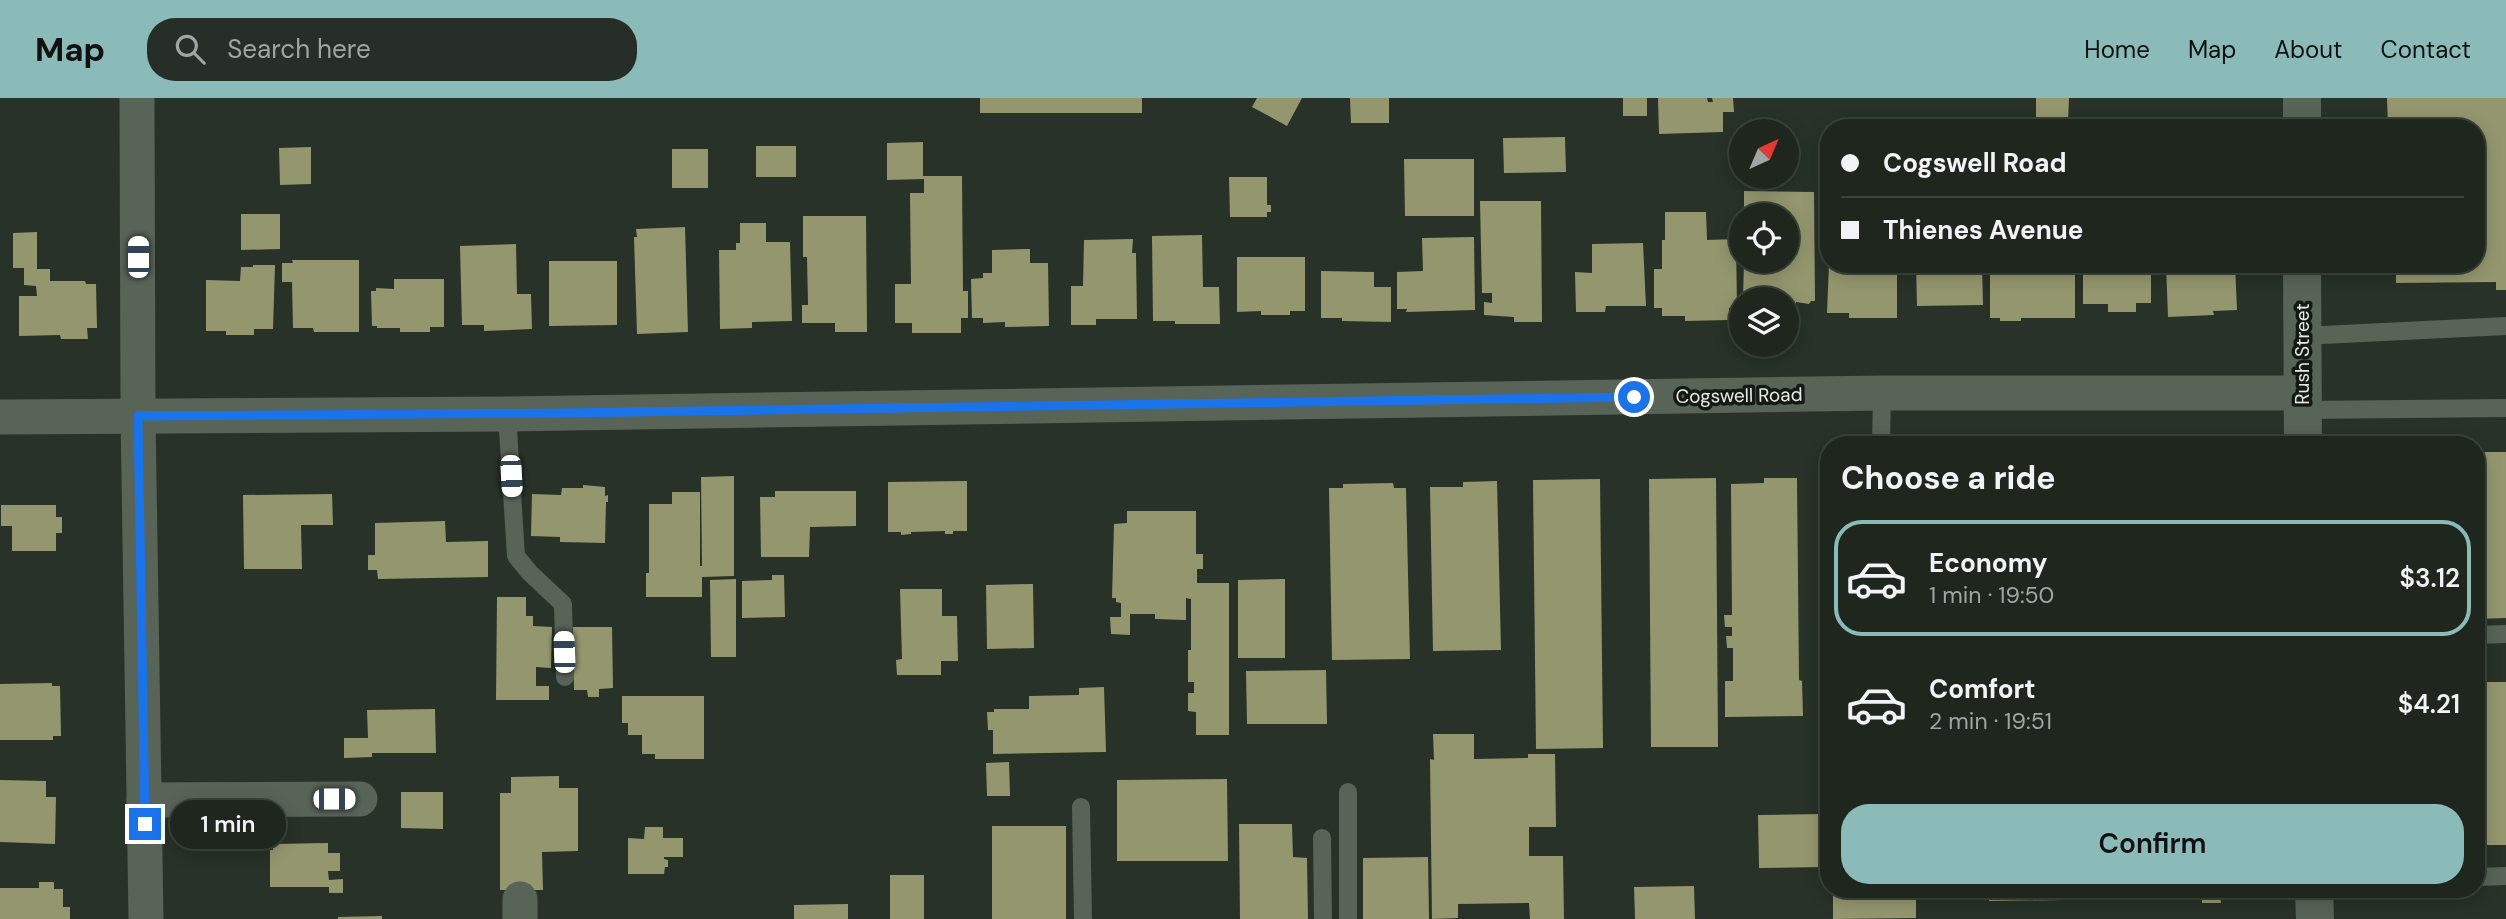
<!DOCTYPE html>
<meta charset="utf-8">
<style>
body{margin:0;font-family:"DM Sans",sans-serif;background:#262e27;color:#f1f3f6;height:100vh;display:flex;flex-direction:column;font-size:26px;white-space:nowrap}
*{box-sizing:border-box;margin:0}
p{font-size:23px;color:#a1a5a4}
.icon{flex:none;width:38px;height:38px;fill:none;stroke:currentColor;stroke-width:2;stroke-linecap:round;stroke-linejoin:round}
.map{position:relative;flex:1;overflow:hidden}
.panel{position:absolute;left:1820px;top:338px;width:665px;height:462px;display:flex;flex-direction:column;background:#1e261e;border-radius:28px;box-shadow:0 4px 18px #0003,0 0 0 2px #3c433c}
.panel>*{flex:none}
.hud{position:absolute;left:1820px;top:21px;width:665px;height:154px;border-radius:28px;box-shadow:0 4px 18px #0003,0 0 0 2px #3c433c;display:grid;align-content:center;height:154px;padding:0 21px;background:#1e261e}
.needle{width:46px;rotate:44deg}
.buttons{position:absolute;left:1729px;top:21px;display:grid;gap:14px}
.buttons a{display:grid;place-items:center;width:70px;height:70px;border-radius:50%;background:#1e261e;box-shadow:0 4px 18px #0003,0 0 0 2px #3c433c;font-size:35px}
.end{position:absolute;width:32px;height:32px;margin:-16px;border:9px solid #1a73e8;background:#fff;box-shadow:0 0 0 4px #fff}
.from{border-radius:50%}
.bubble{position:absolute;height:49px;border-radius:24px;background:#1e261e;box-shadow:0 4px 18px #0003,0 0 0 2px #3c433c;font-size:23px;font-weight:600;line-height:49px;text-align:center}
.car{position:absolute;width:21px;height:42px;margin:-21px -10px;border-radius:9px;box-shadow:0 0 5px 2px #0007;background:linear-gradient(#fff 24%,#345 0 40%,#fff 0 76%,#345 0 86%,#fff 0)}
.hud b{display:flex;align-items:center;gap:24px;height:66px;font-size:26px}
.hud b+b{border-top:2px solid #3c433c}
.hud i{width:18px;height:18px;background:#f1f3f6}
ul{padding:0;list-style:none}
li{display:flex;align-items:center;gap:21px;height:116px;margin:0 14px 10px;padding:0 7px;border:4px solid transparent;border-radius:28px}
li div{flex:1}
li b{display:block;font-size:26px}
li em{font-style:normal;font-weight:600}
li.current{border-color:#8bbbb9}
li>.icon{width:63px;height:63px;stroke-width:1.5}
h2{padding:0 21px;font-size:32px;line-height:84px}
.cta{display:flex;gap:14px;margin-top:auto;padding:14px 21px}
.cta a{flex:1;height:80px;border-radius:28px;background:#8bbbb9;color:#111;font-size:28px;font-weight:600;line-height:80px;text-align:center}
header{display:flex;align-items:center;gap:42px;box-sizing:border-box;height:98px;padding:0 35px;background:#8bbbb9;color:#111}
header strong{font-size:33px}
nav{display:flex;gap:38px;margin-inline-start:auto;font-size:24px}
.search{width:490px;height:63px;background:#262e27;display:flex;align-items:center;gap:18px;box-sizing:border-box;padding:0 24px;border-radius:28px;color:#a1a5a4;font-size:26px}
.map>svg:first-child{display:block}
.building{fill:#94976e}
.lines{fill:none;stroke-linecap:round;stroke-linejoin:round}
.service{stroke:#586458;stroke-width:18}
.minor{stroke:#586458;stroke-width:35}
.tertiary{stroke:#586458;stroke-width:38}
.route{stroke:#1a73e8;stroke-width:9}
.labels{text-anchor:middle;stroke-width:7;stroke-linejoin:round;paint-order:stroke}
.street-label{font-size:19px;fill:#e5ebe4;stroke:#141914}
</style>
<header>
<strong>Map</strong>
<div class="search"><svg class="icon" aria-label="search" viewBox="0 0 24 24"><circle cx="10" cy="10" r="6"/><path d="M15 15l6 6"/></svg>Search here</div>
<nav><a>Home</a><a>Map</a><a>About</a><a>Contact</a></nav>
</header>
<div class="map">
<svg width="2506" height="821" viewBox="0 0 2506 821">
<rect width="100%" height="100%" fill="#283228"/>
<g class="building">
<rect x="980" y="0" width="162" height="15"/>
<polygon points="1257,0 1302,0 1287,28 1252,9"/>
<polygon points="1350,0 1389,0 1389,25 1351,25"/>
<rect x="1623" y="0" width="24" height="18"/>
<polygon points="1658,0 1707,0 1708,4 1713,4 1712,0 1733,0 1734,14 1723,14 1723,34 1659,36"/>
<polygon points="2036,0 2069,0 2068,24 2036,24"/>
<polygon points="2387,0 2506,0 2506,192 2496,192 2496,184 2396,185 2396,166 2476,166 2476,30 2388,30"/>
<polygon points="1565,39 1566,74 1504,75 1503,40"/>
<polygon points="923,44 923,78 962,78 963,193 968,193 968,220 961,220 961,235 912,235 912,225 895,225 895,186 911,186 910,95 924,95 924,81 887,82 887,45"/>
<rect x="756" y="48" width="40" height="31"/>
<polygon points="311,49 311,86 280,87 279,50"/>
<rect x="672" y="51" width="36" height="39"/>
<polygon points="1404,61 1474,61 1474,118 1405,118"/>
<polygon points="1229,79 1267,79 1267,107 1271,107 1271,114 1267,114 1267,119 1230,119"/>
<polygon points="1744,93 1814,94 1815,203 1811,203 1809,206 1796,204 1796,211 1787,212 1787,201 1743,201 1744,163 1787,163 1787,117 1744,117"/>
<polygon points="1480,103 1541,103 1542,224 1514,224 1514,219 1484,217 1484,204 1492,205 1492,195 1482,195"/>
<polygon points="1665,114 1706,114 1707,142 1736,141 1737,210 1729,210 1729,222 1685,223 1685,218 1662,218 1662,210 1654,210 1654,171 1662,171 1662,142 1665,142"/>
<polygon points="241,116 280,116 280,151 241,152"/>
<polygon points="803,118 866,118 867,234 835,234 835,225 802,225 802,207 808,207 807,159 803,159"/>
<polygon points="740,125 766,125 766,144 790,144 792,223 752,224 752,230 720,231 719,152 736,152 736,145 740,145"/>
<polygon points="685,129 688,234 637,236 634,139 637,139 636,131"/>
<polygon points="37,134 37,171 50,171 50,183 85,183 86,186 96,186 97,230 87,230 88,241 61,241 60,237 19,238 19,198 37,198 36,188 24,187 24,170 13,170 13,135"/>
<polygon points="1202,137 1203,189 1219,189 1220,226 1175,226 1175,223 1153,223 1152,138"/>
<polygon points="1474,139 1475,212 1406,214 1407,211 1397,211 1397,174 1423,173 1422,140"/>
<polygon points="1133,141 1132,155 1136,155 1137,221 1096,221 1096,227 1071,227 1071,188 1083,188 1084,142"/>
<polygon points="1643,145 1646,208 1606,208 1605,214 1576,214 1575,174 1592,175 1592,146"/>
<polygon points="516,146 517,196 531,196 532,231 484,233 484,227 462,227 460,148"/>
<polygon points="1030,151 1030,165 1048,165 1049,228 1005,229 1005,224 983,225 983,220 972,220 971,181 983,180 983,175 992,175 992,152"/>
<polygon points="1237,159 1305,159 1305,213 1290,213 1290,217 1261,217 1261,213 1237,214"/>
<polygon points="292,162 359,162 359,234 314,234 313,230 293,230 292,184 282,184 282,165 293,165"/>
<polygon points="549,163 617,163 617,227 549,228"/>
<polygon points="1829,166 1878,166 1878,169 1897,169 1897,220 1849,220 1849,215 1827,215"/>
<polygon points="1916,166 1982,166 1983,207 1917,208"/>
<polygon points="1998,166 2075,166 2075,220 2021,220 2021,223 2000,223 2000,220 1990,220 1990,167"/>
<polygon points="2083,166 2151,166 2151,205 2136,205 2136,214 2108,214 2108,206 2083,206"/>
<polygon points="2166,166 2235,166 2237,212 2213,213 2214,217 2168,219"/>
<polygon points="253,167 275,167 273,231 254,231 254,237 226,237 226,233 206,233 206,182 240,183 241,169 253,169"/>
<polygon points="1321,173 1374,174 1374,189 1391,189 1391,224 1342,223 1342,220 1321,220"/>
<polygon points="394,181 444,181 444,229 430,229 430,234 400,234 400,230 377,230 377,228 372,228 371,193 376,193 376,190 394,191"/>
<polygon points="2476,354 2506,354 2506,520 2478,521"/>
<polygon points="734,378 734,478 702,479 702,499 646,499 646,475 649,475 649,406 672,406 672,394 700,394 700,468 702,468 701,379"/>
<polygon points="1716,380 1718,649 1651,649 1649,381"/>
<polygon points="1764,380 1797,380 1799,582 1802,583 1803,618 1725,619 1725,583 1733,583 1733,550 1727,550 1726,538 1732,538 1732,529 1725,529 1724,517 1732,517 1731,386 1764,385"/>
<polygon points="1600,381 1603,650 1536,651 1533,382"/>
<polygon points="967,383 967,433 953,433 953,436 945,436 945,433 911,434 911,436 901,437 901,434 888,434 888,384"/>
<polygon points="1497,383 1501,552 1433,553 1430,389 1463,389 1463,384"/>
<polygon points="1393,385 1394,390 1406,390 1410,561 1332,562 1329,390 1343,390 1343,386"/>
<polygon points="583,387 605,389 605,398 608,397 608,404 606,404 605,445 560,444 560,439 531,438 532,396 561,397 562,390 583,390"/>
<polygon points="775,393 856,393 856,428 810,429 809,459 761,459 760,399 775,399"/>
<polygon points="332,396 333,427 301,427 302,471 244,471 243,397"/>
<polygon points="1,407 56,407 56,419 62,419 62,435 56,435 56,453 12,453 12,428 1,428"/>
<polygon points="1127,413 1196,413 1196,456 1203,456 1203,471 1197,471 1197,485 1229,485 1229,637 1196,637 1196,614 1188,613 1188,595 1194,595 1194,584 1188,584 1188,552 1191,552 1191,501 1186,500 1186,522 1155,521 1155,516 1130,516 1130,537 1111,536 1110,519 1121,519 1121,505 1116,504 1116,500 1112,500 1114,426 1127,425"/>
<polygon points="445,423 446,444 488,443 488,479 378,481 377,472 368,472 368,457 375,457 375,425"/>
<polygon points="772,477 784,477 785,519 742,520 742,483 772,482"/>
<polygon points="736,481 736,559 711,559 710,482"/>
<polygon points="1285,481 1285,560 1238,560 1238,482"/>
<polygon points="1033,486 1034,550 987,551 986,487"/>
<polygon points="900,491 942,491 942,518 957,518 958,563 941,563 941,577 897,577 896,562 902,561"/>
<polygon points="497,499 526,499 526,518 533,518 533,528 552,529 551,570 536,569 536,588 549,588 549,602 496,602"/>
<polygon points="573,529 612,529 613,590 599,591 599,599 588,599 587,592 574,592"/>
<polygon points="1326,572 1327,626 1247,626 1246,573"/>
<rect x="2476" y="584" width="30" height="163"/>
<polygon points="52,585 52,588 60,588 61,638 53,638 53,642 0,642 0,586"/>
<polygon points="1104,589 1106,654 993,656 993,632 988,632 987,614 994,614 994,611 1029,611 1029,598 1079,597 1079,590"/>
<polygon points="622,598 704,598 704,661 655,661 655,656 642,656 642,637 628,637 628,625 622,625"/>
<polygon points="435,611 436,655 372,655 372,659 344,660 344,640 368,640 367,612"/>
<polygon points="1824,616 1829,616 1829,729 1825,729"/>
<polygon points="1433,636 1474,636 1474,661 1528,660 1528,656 1555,656 1556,729 1529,729 1529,758 1563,758 1564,821 1530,821 1529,805 1458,806 1458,820 1432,821 1430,661 1434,662"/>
<polygon points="1009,664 1010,698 987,698 986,665"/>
<polygon points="559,678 559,690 578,690 578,753 542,754 543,792 500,792 500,695 511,695 511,679"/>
<polygon points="1227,681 1228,763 1117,763 1117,682"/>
<polygon points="0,682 46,683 46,699 56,699 55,746 0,744"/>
<polygon points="401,694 443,694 443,731 401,730"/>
<polygon points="1823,716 1824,769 1759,770 1758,717"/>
<polygon points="1239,726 1292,726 1293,759 1307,760 1308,821 1240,821"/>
<rect x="992" y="728" width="74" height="93"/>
<polygon points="645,729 663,729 663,740 683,740 683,759 664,759 664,761 668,762 668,769 665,769 664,776 628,776 628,740 644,741"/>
<polygon points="328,745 328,755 340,755 340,773 328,773 329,782 343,781 343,795 329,795 329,789 270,789 270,752 273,752 273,746"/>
<polygon points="1428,759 1429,821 1363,821 1363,760"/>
<rect x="890" y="777" width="34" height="44"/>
<polygon points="39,784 54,784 54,791 63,791 63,809 70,809 70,821 0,821 0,790 39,790"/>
<polygon points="1694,788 1695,821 1635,821 1634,789"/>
<polygon points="1833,791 1916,791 1916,820 1833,821"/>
<polygon points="1989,791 2219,791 2221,805 2202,805 2202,800 1989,803"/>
<polygon points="848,806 848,821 794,821 794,807"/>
<polygon points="382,818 382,821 338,821 338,819"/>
</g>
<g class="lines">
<g class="service">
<polyline points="2302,238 2506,228"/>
<polyline points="2303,312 2506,310"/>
<polyline points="507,316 516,458 530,475 563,506 565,579"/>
<polyline points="1881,346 1882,295"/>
<polyline points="2476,537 2506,536"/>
<polyline points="1081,709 1083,821"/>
<polyline points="1322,740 1323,821"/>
<polyline points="2476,779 2506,778"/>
<polyline points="1348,821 1348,694"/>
</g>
<g class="minor">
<polyline points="137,0 138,318 146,821"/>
<polyline points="0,319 507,316 1882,295 2303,295"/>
<polyline points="144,702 360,701"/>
<polyline points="520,821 520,801"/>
</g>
<g class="tertiary">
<polyline points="2302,0 2302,30"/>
<polyline points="2302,166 2303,346"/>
<polyline points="2314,791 2315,821"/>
</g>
</g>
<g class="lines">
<polyline class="route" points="145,726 138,318 562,315 1634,299"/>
</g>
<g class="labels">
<g class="street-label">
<text transform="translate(2302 256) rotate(-90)" y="7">Rush Street</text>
<text transform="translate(1739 297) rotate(-1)" y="7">Cogswell Road</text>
</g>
</g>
</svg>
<div class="buttons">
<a><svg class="needle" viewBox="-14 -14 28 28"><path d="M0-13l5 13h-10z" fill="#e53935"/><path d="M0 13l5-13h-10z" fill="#a1a5a4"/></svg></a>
<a><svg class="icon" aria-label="locate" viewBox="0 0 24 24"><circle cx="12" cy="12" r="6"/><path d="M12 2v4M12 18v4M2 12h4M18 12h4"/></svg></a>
<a><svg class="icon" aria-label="layers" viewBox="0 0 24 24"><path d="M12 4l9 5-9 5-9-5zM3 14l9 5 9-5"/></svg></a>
</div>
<i class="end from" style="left:1634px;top:299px"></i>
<i class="end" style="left:145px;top:726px"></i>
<div class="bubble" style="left:170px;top:702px;width:116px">1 min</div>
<i class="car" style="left:138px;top:159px;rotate:0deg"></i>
<i class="car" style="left:511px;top:378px;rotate:177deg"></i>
<i class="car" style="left:564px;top:554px;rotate:358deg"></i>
<i class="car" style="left:334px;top:701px;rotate:90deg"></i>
<div class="hud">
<b><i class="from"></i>Cogswell Road</b>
<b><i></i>Thienes Avenue</b>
</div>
<section class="panel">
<h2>Choose a ride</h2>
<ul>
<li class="current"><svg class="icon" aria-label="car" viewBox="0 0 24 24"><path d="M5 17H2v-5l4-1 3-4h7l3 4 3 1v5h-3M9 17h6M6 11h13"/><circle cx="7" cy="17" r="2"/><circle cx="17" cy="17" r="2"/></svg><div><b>Economy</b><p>1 min · 19:50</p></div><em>$3.12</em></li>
<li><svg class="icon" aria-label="car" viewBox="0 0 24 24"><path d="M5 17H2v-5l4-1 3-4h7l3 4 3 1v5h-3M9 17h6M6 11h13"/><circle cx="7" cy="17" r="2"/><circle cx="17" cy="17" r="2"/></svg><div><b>Comfort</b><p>2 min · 19:51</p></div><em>$4.21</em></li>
</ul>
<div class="cta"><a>Confirm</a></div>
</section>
</div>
